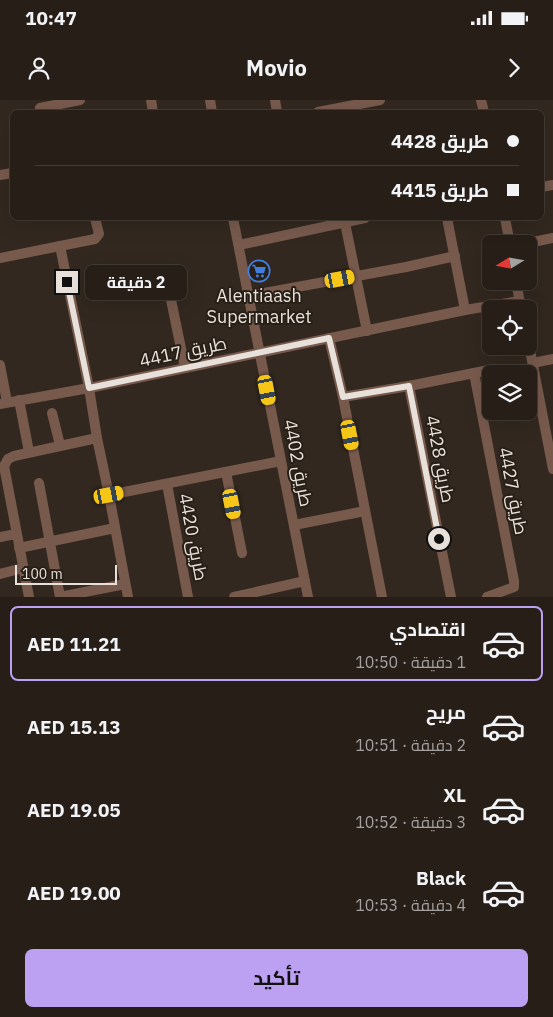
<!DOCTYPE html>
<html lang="ar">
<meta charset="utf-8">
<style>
body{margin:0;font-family:"IBM Plex Sans",Cairo,sans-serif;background:#2e2720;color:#f1f3f6;direction:rtl;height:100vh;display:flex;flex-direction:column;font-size:19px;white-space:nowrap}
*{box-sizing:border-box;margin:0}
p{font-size:16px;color:#a4a2a1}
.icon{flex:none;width:28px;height:28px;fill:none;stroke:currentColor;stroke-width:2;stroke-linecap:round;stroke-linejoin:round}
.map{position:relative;height:497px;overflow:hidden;direction:ltr}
.drawer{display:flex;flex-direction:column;background:#261e17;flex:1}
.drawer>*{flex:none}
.top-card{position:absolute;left:10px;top:10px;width:534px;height:110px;border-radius:8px;box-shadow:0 5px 20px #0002,0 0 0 1px #423c36;direction:rtl;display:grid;align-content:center;height:110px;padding:0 25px;background:#261e17}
.needle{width:32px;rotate:259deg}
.controls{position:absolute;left:482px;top:135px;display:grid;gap:10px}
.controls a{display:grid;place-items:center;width:55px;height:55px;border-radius:8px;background:#261e17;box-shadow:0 5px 20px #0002,0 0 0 1px #423c36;font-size:25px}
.scale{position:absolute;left:15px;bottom:12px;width:102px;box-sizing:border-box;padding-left:5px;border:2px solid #e8e1db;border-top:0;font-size:14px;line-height:18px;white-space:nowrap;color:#e8e1db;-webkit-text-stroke:4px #281f16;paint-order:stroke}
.end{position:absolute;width:22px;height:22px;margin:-11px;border:6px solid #e8e1db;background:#111;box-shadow:0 0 0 2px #111}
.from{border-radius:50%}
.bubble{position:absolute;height:35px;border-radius:8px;background:#261e17;box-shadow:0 5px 20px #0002,0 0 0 1px #423c36;font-size:16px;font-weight:700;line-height:35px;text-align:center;direction:rtl}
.car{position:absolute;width:15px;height:30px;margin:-15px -8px;border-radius:6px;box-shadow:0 0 4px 1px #0007;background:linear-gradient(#f5c518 24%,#345 0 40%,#f5c518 0 76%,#345 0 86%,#f5c518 0)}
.top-card b{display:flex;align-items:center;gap:18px;height:48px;font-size:19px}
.top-card b+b{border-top:1px solid #423c36}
.top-card i{width:12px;height:12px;background:#f1f3f6}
ul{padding:9px 0 0;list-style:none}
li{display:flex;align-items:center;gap:15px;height:75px;margin:0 10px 8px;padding:0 15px;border:2px solid transparent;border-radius:8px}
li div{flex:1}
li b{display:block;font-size:19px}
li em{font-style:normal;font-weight:700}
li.on{border-color:#bca0f2}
li>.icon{width:45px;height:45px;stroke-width:1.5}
.action{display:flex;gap:10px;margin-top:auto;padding:10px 25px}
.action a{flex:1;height:58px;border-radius:8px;background:#bca0f2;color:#111;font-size:20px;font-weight:700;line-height:58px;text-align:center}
.status{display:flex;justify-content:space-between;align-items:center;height:35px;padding:0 25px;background:#261e17;direction:ltr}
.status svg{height:14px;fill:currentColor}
header{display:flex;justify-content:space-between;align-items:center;height:65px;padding:0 25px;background:#261e17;font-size:22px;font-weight:700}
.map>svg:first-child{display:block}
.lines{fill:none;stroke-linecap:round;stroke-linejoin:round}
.minor{stroke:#785a4d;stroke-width:10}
.route{stroke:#e8e1db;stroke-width:6}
.labels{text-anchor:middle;stroke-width:4;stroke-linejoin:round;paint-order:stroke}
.poi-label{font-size:18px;fill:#e8e1db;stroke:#281f16}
.street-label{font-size:18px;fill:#e8e1db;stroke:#281f16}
</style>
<div class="status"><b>10:47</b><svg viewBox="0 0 49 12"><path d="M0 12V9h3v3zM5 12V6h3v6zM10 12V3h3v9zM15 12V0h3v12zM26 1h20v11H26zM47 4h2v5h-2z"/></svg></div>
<header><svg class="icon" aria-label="forward" viewBox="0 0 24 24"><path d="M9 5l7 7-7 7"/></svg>Movio<svg class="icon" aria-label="person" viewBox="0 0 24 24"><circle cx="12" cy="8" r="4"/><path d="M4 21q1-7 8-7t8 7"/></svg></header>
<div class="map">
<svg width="553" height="497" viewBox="0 0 553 497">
<rect width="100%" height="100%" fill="#32281f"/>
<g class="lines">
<g class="minor">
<polyline points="151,0 153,12"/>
<polyline points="210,0 212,12"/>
<polyline points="275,0 277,12"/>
<polyline points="481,0 484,12"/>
<polyline points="40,8 80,0"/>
<polyline points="318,12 380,0"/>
<polyline points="0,75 12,73"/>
<polyline points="541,87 553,85"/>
<polyline points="233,118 308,497"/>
<polyline points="344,118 367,231"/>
<polyline points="447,118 465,210"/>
<polyline points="505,118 510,144"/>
<polyline points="523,144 553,138"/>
<polyline points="239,145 365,118"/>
<polyline points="60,146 89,288 97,338 109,395 128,497"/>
<polyline points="0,158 95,139 99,134 95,118"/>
<polyline points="516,181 521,209"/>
<polyline points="169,190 185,268"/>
<polyline points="248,196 406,167 455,156"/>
<polyline points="329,238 343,297 382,497"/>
<polyline points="529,245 553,369"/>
<polyline points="533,263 553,259"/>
<polyline points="0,265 7,302"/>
<polyline points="474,273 514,481 514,487 487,497"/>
<polyline points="409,286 451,497"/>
<polyline points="343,297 409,286 489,270"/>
<polyline points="19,300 29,352"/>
<polyline points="0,304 89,288 465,210 519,201"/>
<polyline points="52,313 60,345"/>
<polyline points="226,372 242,453"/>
<polyline points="39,383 60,497"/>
<polyline points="167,384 188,497"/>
<polyline points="109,395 281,361"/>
<polyline points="294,425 365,411"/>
<polyline points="0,437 16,434"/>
<polyline points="19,448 115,428"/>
<polyline points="0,474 23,468"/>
<polyline points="29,497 4,366 8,359 14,356 97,338"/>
<polyline points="60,497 125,484"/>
<polyline points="234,497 305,481"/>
</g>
</g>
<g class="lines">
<polyline class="route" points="67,182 89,288 329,238 343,297 409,286 439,439"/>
</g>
<defs>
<g id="supermarket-ring" transform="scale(1.125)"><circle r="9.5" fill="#281f16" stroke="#3f7fe0" stroke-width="1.5"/><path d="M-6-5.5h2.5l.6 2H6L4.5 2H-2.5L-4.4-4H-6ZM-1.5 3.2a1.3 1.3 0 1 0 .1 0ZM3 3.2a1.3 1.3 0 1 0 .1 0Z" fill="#3f7fe0"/></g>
</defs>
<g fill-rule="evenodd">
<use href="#supermarket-ring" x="259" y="171"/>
</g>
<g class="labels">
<g class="poi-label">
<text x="259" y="202">Alentiaash<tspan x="259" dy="21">Supermarket</tspan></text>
</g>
<g class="street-label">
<text transform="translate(183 252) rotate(-12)" y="6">طريق 4417</text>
<text transform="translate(440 359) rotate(79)" y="6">طريق 4428</text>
<text transform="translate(298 363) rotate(79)" y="6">طريق 4402</text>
<text transform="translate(513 391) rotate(79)" y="6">طريق 4427</text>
<text transform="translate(193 437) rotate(79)" y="6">طريق 4420</text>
</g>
</g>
</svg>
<div class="controls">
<a><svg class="needle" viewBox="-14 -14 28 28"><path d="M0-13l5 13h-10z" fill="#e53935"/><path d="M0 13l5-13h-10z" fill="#a4a2a1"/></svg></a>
<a><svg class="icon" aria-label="locate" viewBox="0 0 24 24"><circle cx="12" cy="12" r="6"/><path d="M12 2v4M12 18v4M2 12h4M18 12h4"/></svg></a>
<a><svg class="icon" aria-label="layers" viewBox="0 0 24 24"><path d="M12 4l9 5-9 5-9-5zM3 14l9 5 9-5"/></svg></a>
</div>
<div class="scale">100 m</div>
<i class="end from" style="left:439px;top:439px"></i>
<i class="end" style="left:67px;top:182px"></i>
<div class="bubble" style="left:85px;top:165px;width:102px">2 دقيقة</div>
<i class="car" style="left:340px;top:179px;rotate:79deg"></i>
<i class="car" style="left:267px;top:290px;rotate:169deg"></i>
<i class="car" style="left:350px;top:335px;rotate:169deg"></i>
<i class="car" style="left:109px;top:395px;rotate:79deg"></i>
<i class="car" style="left:232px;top:404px;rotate:169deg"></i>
<div class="top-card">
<b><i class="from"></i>طريق 4428</b>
<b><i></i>طريق 4415</b>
</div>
</div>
<section class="drawer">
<ul>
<li class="on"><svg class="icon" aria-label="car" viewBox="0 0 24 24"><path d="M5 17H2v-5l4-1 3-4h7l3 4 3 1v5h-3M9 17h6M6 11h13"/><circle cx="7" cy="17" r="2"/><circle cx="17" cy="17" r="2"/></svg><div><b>اقتصادي</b><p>1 دقيقة · 10:50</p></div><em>AED 11.21</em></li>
<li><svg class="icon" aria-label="car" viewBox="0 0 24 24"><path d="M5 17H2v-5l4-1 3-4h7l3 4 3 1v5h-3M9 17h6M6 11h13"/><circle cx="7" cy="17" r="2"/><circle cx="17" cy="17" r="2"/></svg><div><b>مريح</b><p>2 دقيقة · 10:51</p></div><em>AED 15.13</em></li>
<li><svg class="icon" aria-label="car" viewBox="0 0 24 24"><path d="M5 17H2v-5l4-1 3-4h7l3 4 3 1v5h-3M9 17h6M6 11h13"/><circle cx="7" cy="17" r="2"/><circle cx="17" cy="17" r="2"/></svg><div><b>XL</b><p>3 دقيقة · 10:52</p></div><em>AED 19.05</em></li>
<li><svg class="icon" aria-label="car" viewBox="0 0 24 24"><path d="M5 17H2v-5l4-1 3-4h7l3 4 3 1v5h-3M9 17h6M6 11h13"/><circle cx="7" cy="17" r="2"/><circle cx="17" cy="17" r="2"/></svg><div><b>Black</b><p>4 دقيقة · 10:53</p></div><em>AED 19.00</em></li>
</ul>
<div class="action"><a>تأكيد</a></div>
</section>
